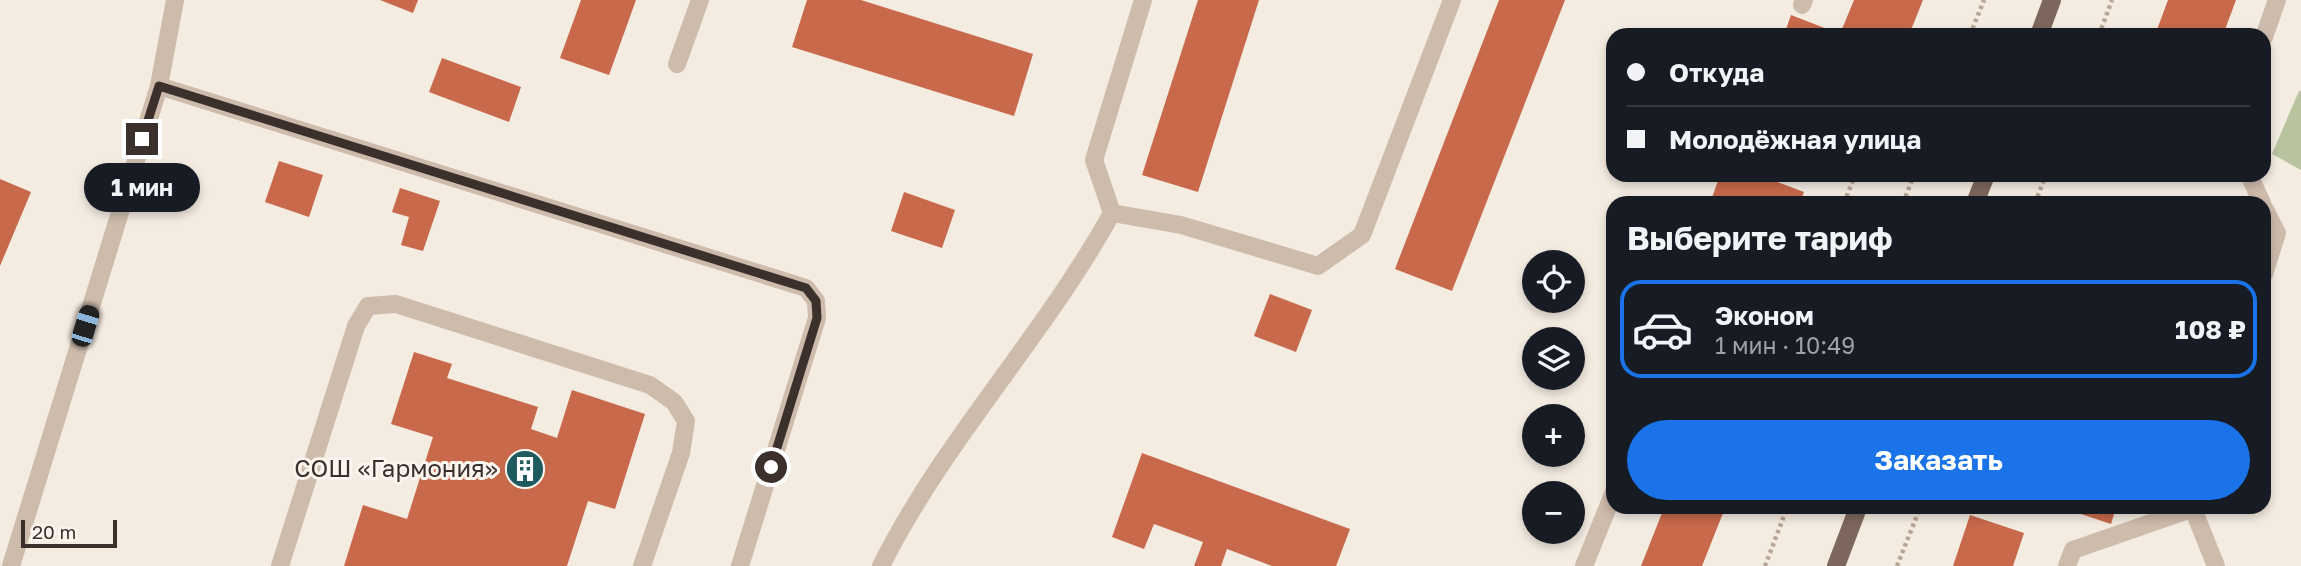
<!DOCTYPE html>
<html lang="ru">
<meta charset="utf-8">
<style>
body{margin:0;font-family:"Golos Text",sans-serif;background:#242831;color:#f1f3f6;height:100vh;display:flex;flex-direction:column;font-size:26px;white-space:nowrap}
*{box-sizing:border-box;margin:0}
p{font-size:23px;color:#9ea1a6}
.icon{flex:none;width:38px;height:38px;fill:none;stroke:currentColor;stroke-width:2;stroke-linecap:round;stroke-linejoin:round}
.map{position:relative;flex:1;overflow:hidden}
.panel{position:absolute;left:1606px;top:196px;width:665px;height:318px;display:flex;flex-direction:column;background:#171b24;border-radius:21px;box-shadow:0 4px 10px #0003}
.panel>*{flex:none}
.top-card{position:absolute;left:1606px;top:28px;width:665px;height:154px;border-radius:21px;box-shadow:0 4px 10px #0003;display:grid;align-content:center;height:154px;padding:0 21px;background:#171b24}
.buttons{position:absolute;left:1522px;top:250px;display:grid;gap:14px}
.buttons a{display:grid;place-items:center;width:63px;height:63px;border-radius:50%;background:#171b24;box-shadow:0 4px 10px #0003;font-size:35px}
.scale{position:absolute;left:21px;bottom:18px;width:96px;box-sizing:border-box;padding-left:7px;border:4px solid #3b302b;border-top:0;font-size:19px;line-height:24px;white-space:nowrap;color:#3b302b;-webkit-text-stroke:5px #fbf5ee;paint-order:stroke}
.end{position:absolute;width:32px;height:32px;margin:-16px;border:9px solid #3b302b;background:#fff;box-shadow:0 0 0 4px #fff}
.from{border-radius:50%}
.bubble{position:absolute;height:49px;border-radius:24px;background:#171b24;box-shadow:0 4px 10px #0003;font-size:23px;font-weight:700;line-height:49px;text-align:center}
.car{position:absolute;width:21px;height:42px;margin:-21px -10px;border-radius:9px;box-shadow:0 0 5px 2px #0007;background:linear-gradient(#222 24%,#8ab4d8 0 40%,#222 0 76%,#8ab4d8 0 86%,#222 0)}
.top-card b{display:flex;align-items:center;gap:24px;height:66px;font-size:26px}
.top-card b+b{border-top:2px solid #363941}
.top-card i{width:18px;height:18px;background:#f1f3f6}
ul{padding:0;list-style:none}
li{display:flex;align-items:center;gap:21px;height:98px;margin:0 14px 10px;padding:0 7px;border:4px solid transparent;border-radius:21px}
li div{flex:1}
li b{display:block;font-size:26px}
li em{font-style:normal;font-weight:700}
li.active{border-color:#1a73e8}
li>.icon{width:63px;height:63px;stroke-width:1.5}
h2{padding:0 21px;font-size:32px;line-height:84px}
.cta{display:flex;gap:14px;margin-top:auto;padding:14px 21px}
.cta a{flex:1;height:80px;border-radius:42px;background:#1a73e8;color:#fff;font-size:28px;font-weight:700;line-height:80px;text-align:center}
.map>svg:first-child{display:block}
.green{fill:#b8c4a0}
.building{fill:#c8694b}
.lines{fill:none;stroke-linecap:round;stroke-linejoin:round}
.path{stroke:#b9a596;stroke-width:4.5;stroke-dasharray:3.5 3.5;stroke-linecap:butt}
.minor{stroke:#cdbbac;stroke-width:18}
.major{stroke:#7d675c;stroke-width:18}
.route{stroke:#3b302b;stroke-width:9}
.labels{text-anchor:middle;stroke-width:6;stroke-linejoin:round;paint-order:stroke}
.poi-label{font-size:24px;fill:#3b302b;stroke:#fbf5ee;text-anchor:end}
</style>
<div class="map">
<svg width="2301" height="566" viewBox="0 0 2301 566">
<rect width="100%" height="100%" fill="#f4ebe1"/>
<polygon class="green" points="2299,91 2301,91 2301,170 2272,154"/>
<g class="building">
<polygon points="380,0 418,0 413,13"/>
<polygon points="581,0 636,0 609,75 560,58"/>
<polygon points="807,0 861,0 1033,54 1014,116 792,47"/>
<polygon points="1198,0 1259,0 1198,192 1142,175"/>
<polygon points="1499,0 1565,0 1452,291 1395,269"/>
<polygon points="1854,0 1923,0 1909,35 1784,35 1791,15 1840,34"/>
<polygon points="2168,0 2236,0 2223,35 2155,35"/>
<polygon points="442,58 521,87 509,122 429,92"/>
<polygon points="279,161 323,175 309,217 265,202"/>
<polygon points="1720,175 1759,175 1804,192 1800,203 1710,203"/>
<polygon points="0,179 31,192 0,266"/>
<polygon points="400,188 440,201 423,251 401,245 409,217 392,212"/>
<polygon points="904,192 955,210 942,248 891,231"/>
<polygon points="1270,294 1312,310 1296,352 1254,336"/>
<polygon points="414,352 452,364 447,378 538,407 531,429 557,438 572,390 645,414 615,509 588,501 567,566 344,566 363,505 407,519 433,437 391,424"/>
<polygon points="1142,453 1350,529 1336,566 1272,566 1227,549 1221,566 1194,566 1203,542 1154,524 1144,549 1112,537"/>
<polygon points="1664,508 1725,508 1702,566 1641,566"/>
<polygon points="2063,508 2116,508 2111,524"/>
<polygon points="1970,515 2024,533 2013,566 1953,566"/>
</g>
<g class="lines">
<g class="path">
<polyline points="1970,35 1984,0"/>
<polyline points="2099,35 2112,0"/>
<polyline points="1844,203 1855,175"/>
<polyline points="1903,203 1914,175"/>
<polyline points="2035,203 2046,175"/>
<polyline points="1765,566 1787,508"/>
<polyline points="1897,566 1920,508"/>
</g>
<g class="minor">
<polyline points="1802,5 1804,0"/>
<polyline points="2264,37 2277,0"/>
<polyline points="677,64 700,0"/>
<polyline points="159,86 806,288 816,301 817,318 740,566"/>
<polyline points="2249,175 2262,203"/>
<polyline points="2264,208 2277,233 2264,274"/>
<polyline points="1112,213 1094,160 1143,0"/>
<polyline points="2193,509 2216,566"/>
<polyline points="11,566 159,86 175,0"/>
<polyline points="280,566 356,326 368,306 396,304 650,385 674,402 686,421 681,453 642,566"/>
<path d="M881 566C944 440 1044 336 1112 213L1181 225 1318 266 1362 235 1452 0"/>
<polyline points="1584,566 1614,492"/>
<polyline points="2067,566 2073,550 2194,508"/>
</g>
<g class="major">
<polyline points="2039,35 2052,0"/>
<polyline points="1975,203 1986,175"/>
<polyline points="1836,566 1858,508"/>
</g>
</g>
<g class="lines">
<polyline class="route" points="142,139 159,86 806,288 816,301 817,318 771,467"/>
</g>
<defs>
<g id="building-disc" transform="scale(2.0125)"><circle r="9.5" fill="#1f5a5e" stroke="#fbf5ee"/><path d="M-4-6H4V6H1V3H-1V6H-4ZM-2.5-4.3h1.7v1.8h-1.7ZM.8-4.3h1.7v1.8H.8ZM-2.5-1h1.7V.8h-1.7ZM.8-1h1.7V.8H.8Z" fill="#fff"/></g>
</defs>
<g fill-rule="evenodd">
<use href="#building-disc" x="525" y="469"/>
</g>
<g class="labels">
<g class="poi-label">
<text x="498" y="477">СОШ «Гармония»</text>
</g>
</g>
</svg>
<div class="buttons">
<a><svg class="icon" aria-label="locate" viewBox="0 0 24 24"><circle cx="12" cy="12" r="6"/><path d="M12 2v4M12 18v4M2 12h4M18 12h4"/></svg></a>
<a><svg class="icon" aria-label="layers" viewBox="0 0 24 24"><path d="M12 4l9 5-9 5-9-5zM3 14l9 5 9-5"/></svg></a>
<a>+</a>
<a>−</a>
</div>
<div class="scale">20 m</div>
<i class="end from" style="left:771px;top:467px"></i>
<i class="end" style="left:142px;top:139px"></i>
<div class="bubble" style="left:84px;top:163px;width:116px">1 мин</div>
<i class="car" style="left:85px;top:326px;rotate:17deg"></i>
<div class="top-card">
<b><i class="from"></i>Откуда</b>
<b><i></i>Молодёжная улица</b>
</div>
<section class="panel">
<h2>Выберите тариф</h2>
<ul>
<li class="active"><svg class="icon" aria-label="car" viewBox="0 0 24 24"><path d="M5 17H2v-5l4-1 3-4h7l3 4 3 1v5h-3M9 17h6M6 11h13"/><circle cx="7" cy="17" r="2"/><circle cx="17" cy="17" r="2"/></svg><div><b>Эконом</b><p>1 мин · 10:49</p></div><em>108 ₽</em></li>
</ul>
<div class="cta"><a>Заказать</a></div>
</section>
</div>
